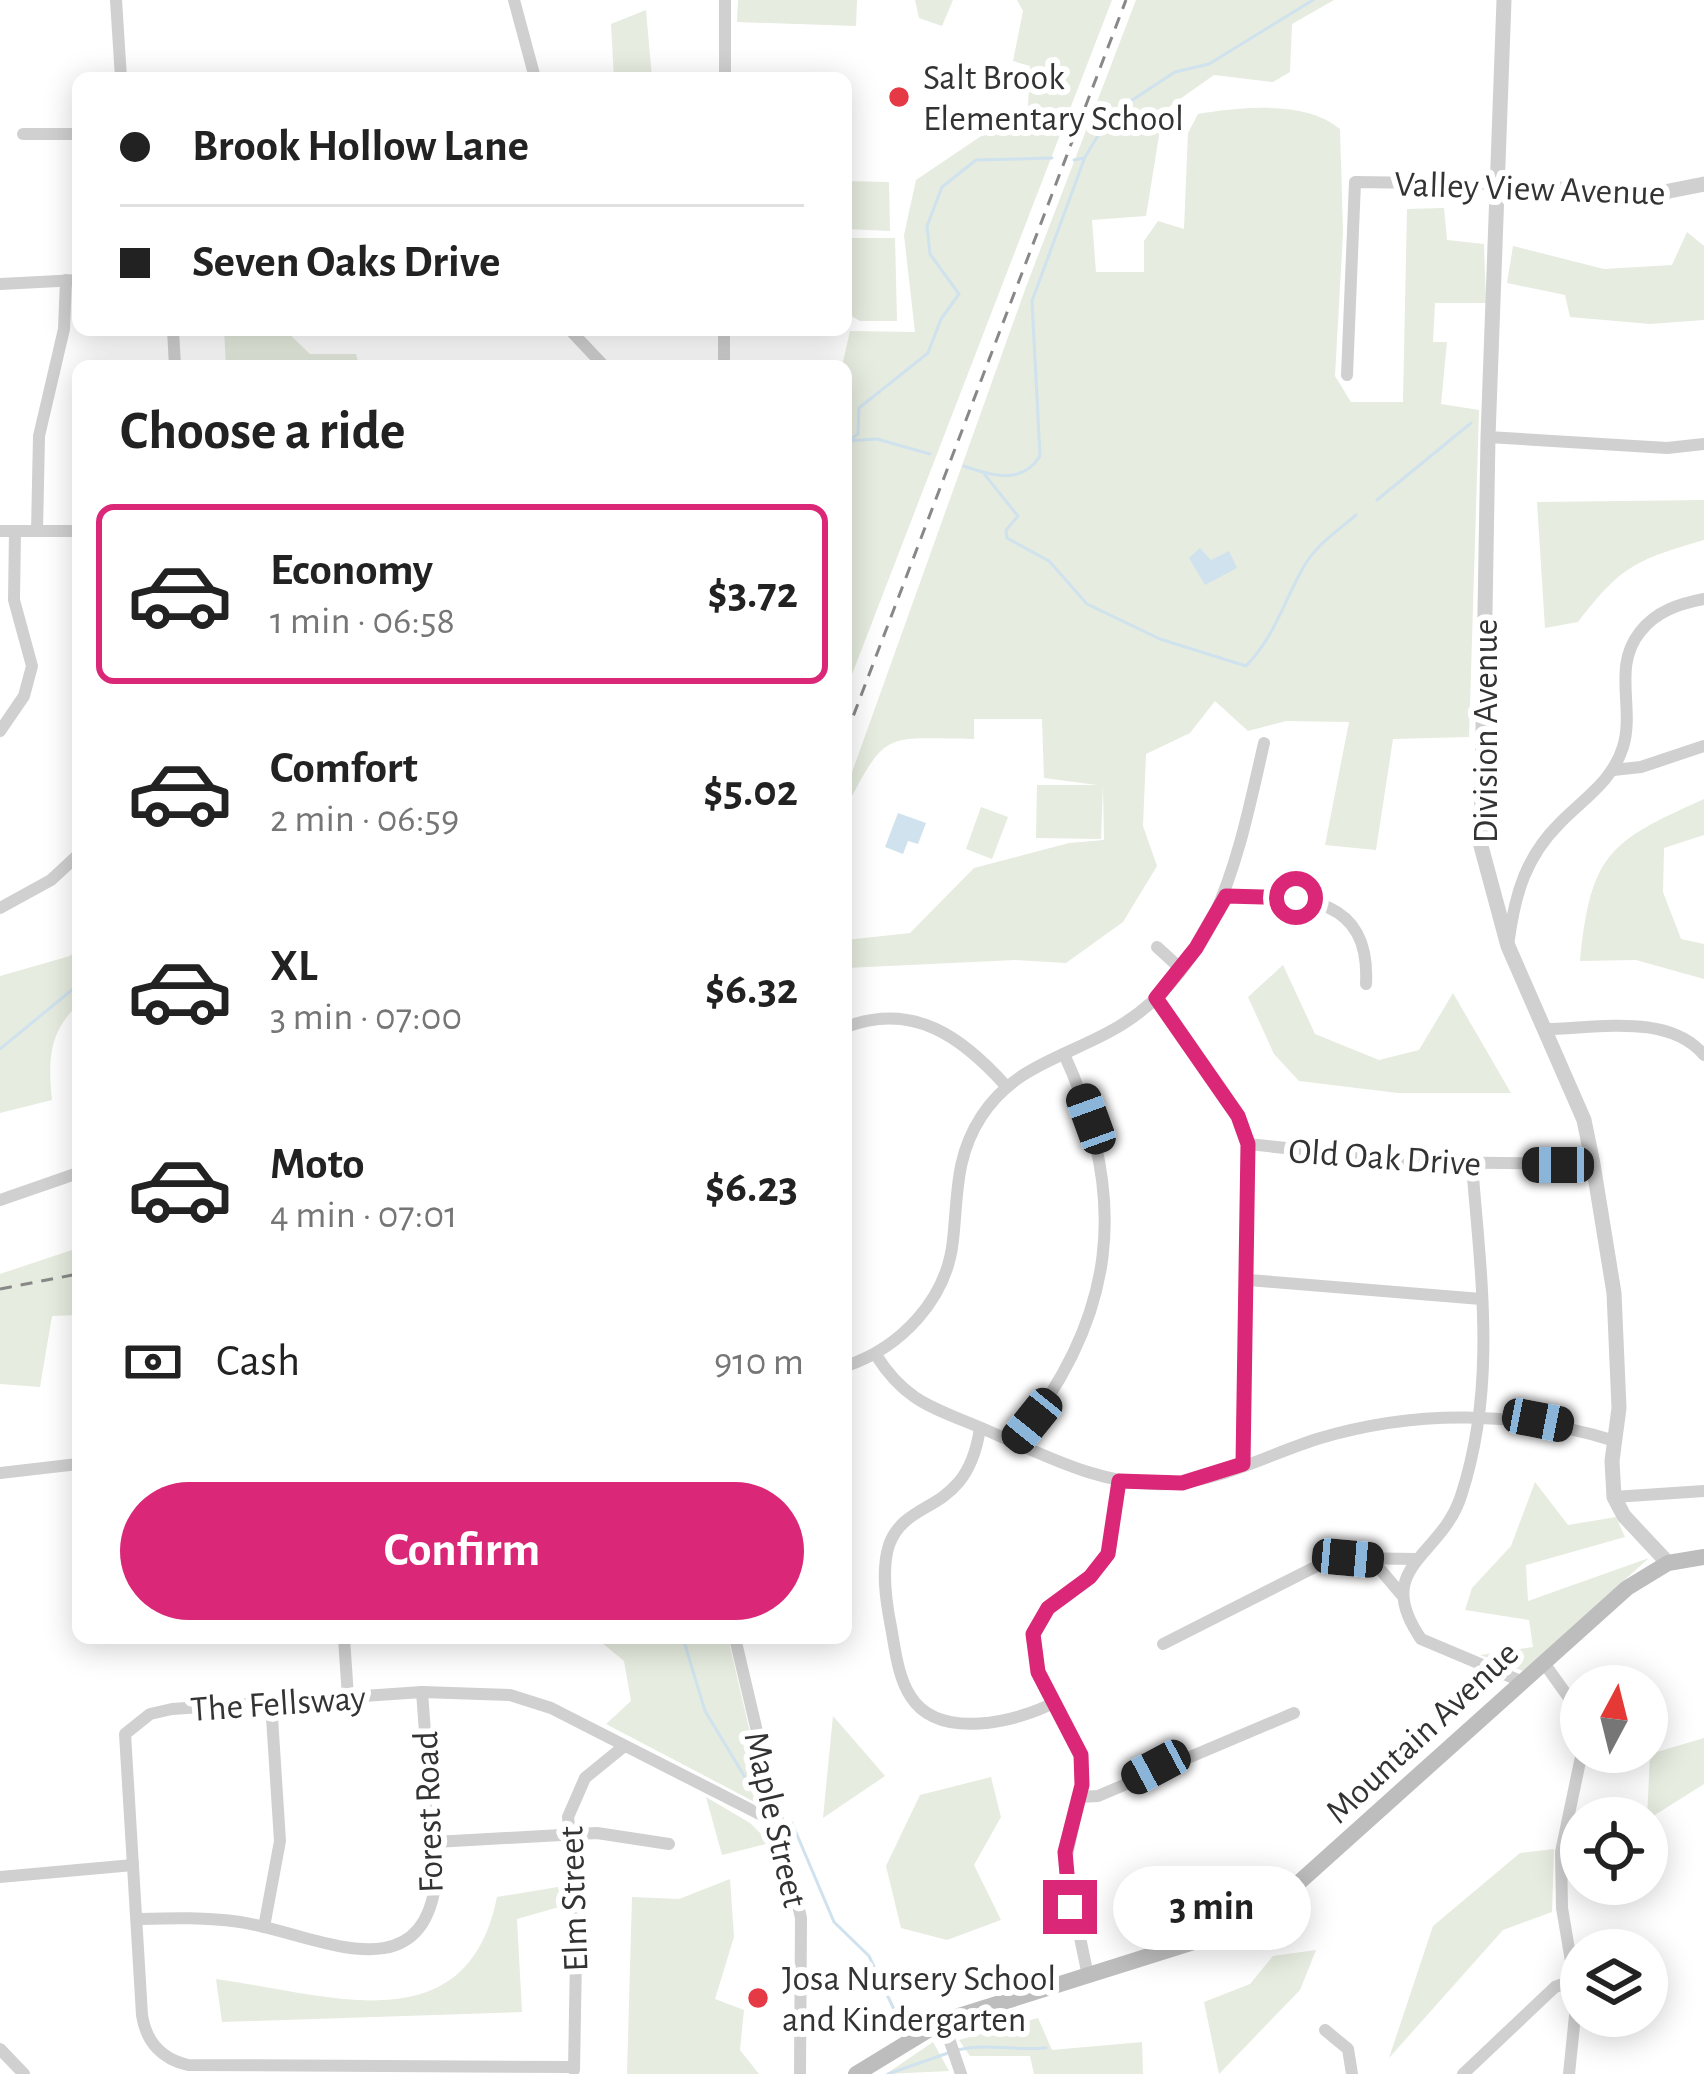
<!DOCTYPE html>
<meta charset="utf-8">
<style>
body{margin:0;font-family:"Alegreya Sans",sans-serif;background:#f6f6f6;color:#222;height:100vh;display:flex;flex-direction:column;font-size:45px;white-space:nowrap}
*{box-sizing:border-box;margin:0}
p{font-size:39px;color:#767676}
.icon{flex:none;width:66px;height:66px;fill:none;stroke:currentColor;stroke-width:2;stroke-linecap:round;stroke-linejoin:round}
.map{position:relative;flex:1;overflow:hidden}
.sheet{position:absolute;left:72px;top:360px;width:780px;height:1284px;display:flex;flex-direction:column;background:#fff;border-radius:18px;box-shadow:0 6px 30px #0003}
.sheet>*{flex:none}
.top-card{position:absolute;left:72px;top:72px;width:780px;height:264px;border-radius:18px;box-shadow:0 6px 30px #0003;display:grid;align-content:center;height:264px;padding:0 48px;background:#fff}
.needle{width:78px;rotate:7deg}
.buttons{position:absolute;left:1560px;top:1665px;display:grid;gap:24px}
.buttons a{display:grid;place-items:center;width:108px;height:108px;border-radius:50%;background:#fff;box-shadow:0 6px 30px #0003;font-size:60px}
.end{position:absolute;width:54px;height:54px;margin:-27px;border:15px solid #db2777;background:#fff;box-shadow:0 0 0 6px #fff}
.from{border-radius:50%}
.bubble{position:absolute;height:84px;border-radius:42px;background:#fff;box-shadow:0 6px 30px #0003;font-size:39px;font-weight:700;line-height:84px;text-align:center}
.car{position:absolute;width:36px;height:72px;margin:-36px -18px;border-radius:15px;box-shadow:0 0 9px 3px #0007;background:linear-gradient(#222 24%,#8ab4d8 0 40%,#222 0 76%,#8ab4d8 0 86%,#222 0)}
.top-card b{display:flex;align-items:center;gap:42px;height:114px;font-size:45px}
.top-card b+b{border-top:3px solid #e0e0e0}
.top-card i{width:30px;height:30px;background:#222}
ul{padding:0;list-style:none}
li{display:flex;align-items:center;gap:36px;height:180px;margin:0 24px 18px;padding:0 24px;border:6px solid transparent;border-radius:18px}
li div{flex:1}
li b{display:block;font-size:45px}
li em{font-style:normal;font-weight:700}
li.on{border-color:#db2777}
li>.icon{width:108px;height:108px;stroke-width:1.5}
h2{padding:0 48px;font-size:54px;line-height:144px}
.pay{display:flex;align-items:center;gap:30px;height:132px;padding:0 48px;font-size:45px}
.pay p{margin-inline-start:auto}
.button{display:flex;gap:24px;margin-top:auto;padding:24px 48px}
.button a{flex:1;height:138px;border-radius:72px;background:#db2777;color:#fff;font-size:48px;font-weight:700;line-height:138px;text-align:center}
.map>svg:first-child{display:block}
.green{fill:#e6ecdf}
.water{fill:#cfe2ee}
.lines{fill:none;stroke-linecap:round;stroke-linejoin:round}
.stream{stroke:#cfe2ee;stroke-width:3}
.minor{stroke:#d0d0d0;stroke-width:12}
.tertiary{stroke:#d0d0d0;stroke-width:15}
.secondary{stroke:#bdbdbd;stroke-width:16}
.rail{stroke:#888;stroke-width:3;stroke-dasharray:12 9;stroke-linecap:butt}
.route{stroke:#db2777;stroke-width:15}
.poi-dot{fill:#e63946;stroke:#fff;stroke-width:4.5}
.labels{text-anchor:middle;stroke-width:12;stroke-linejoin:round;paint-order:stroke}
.poi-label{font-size:36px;fill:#333;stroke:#fff;text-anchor:start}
.street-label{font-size:36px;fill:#333;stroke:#fff}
</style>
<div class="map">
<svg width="1704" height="2074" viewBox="0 0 1704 2074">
<rect width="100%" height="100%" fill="#fff"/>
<g class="green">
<polygon points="738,0 857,0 856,26 737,22"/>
<polygon points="915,0 953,0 942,26 919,18"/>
<polygon points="1017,0 1112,0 846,690 846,366 842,366 850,331 915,332 904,235 916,180 993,128 1027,125 1030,66 1013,61 1023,11"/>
<path d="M1136 0H1334L1292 24 1290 72 1273 82 1214 75 1163 111 1146 216 1092 220 1096 272H1144V241L1158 221 1184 229 1188 133 1198 114C1241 107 1306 100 1340 129L1343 233 1335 376 1351 402H1403L1407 209 1444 208 1447 240 1484 244 1486 303H1435L1433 342H1447L1441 404 1479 410 1469 737 1393 739 1376 850 1325 845 1349 722 1286 721 1248 731 1215 701 1190 733 1146 754 1143 826 1157 866 1123 922 1066 963 1015 960 846 968V940L910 933 974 868 1069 843 1104 840 1103 785 1101 839 1036 838 1037 785H1097L1044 778 1042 719H974V739C887 739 887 727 846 808V789L1026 287Z"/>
<polygon points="646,10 652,78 614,78 611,24"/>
<polygon points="846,181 889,182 890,231 846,229"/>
<polygon points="1687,232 1704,246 1704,320 1650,324 1570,317 1565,295 1507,283 1513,246 1604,269 1672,265"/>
<polygon points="846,238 895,238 897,321 860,321 846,313"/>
<polygon points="224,330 285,330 310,354 356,354 359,366 226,366"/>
<path d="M1704 500V540C1636 560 1622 565 1578 622L1545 628 1537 502Z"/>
<path d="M1704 799V835L1664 848 1663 892 1681 939 1704 944V979L1636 960 1580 961C1591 854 1608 842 1704 799Z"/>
<polygon points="981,807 1008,817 992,859 966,849"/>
<path d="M78 948V1005C48 1032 48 1063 52 1100L0 1113V976L70 956Z"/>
<polygon points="1283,965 1315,1034 1379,1060 1419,1050 1453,993 1511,1093 1398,1093 1299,1081 1274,1054 1248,997"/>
<polygon points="78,1248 78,1315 52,1316 40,1387 0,1384 0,1274"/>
<polygon points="1535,1482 1568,1525 1616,1517 1625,1537 1526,1565 1528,1601 1649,1558 1523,1671 1480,1655 1533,1647 1529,1620 1465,1610 1472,1588 1511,1546"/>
<polygon points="596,1638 728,1638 768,1809 606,1724 631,1701 624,1661"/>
<polygon points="833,1716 885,1776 823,1818"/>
<polygon points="1704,1738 1704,1784 1647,1820 1650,1754"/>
<polygon points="991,1777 1001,1817 974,1865 1001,1920 947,1940 901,1928 886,1866 920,1795"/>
<polygon points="706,1797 750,1823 770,1843 722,1855"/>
<polygon points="1554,1849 1552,1912 1503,1930 1389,2058 1433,1926 1520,1853"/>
<polygon points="730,1879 734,1937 715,1999 744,2010 740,2050 759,2074 627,2074 632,1897 679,1899"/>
<path d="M570 1885 573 1903 517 1919 522 2012 222 2022 216 1979C327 1994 467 2047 497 1897Z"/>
<polygon points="1316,1950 1300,1990 1219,2074 1204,2002 1250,1984 1273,1956"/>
<polygon points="1038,2018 1052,2050 1142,2042 1143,2074 1034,2074 1030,2056 970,2056 959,2040"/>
<polygon points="933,2042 949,2071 886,2074"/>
</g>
<g class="water">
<polygon points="1200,548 1211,560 1229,551 1237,568 1205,585 1189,558"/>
<polygon points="898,813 926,823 918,844 908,841 903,854 885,847"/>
</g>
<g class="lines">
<g class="stream">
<polyline points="1074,160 1084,158"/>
<polyline points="851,439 858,434 859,408 928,353 941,319 959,294 930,254 927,226 942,187 976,160 1052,158"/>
<polyline points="846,441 877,439 930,454"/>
<path d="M964 466C992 476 1022 485 1040 456L1032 301 1085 157 1111 114 1175 72 1209 64 1313 0"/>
<path d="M985 475 1018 516 1006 530 1007 538 1049 561 1087 604 1160 639 1246 666C1275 636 1283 603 1303 568 1315 546 1337 531 1356 515"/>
<polyline points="1377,500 1471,423"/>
<polyline points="0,1049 78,985"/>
<polyline points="683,1638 705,1711 757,1797"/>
<polyline points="792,1823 834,1922 869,1956 905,2033"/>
<path d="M957 2050C988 2043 1015 2051 1046 2048"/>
<polyline points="888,2074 948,2053"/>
</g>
<g class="minor">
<polyline points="116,0 121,78"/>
<polyline points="514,0 535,78"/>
<polyline points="725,78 725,0"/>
<polyline points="23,134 78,134"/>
<polyline points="0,284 78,280"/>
<polyline points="173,330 175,366"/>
<polyline points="570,330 604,366"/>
<polyline points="724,366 724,330"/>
<polyline points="1347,375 1355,182 1496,184"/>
<polyline points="1488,437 1667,448 1704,444"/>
<polyline points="0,531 78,531"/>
<polyline points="37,531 39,436 64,329 66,280"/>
<polyline points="0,731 24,696 32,666 14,600 15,531"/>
<polyline points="1613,770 1641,767 1704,746"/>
<path d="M1226 896C1295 897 1371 891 1366 984"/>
<polyline points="0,908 51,880 78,855"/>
<path d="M1509 939C1515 894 1526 857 1559 824 1583 799 1612 782 1623 747 1635 708 1612 667 1640 632 1656 611 1679 604 1704 599"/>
<polyline points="1157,947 1181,969"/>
<polyline points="1156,998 1238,1116 1248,1144 1243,1464"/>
<path d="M846 1027C914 1001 963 1038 1006 1086"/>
<path d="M1544 1029C1594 1029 1668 1012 1704 1055"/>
<polyline points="1248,1144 1415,1162 1593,1164"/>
<path d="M1472 1165C1481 1277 1497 1387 1461 1496 1441 1558 1371 1566 1421 1639L1523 1682"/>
<polyline points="0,1200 78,1173"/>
<polyline points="1249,1280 1481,1299"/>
<path d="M876 1355C906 1403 935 1408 986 1430 1044 1455 1103 1487 1168 1484 1218 1482 1270 1454 1317 1439 1416 1409 1518 1411 1615 1441"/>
<path d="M846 1366C900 1348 947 1300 953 1240 958 1195 955 1157 981 1117 1012 1068 1061 1058 1109 1032 1218 974 1239 852 1264 743"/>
<path d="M980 1428C967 1517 907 1495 889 1545 881 1570 886 1602 891 1627 895 1649 898 1678 911 1697 939 1741 1018 1722 1055 1702"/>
<path d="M1015 1443C1116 1319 1131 1200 1064 1054"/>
<polyline points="0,1473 78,1464"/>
<polyline points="1614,1497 1704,1491"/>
<polyline points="1373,1561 1401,1594"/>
<polyline points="344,1638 348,1697"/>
<polyline points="735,1638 801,1918 800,2074"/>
<polyline points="1163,1644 1319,1565 1348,1558 1416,1559"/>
<polyline points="1544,1663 1574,1705 1581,1734"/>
<polyline points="1079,1797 1098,1796 1294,1713"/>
<polyline points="435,1842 597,1833 669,1844"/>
<polyline points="0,1877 133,1865"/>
<path d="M139 1919C172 1918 207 1917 240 1922 310 1932 423 1998 436 1879L422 1692"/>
<polyline points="264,1927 280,1841 271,1702"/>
<polyline points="1088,1976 1065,1865 1082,1785 1081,1755 1038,1673 1033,1634 1048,1608 1090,1577 1108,1554 1119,1481"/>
<polyline points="943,2021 961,2074"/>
<polyline points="1325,2030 1348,2049 1352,2074"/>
<polyline points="0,2049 24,2074"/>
<path d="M574 2067 188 2065C162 2059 146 2042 142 2015L125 1734 150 1714 172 1709 422 1692 510 1695 551 1708 777 1823"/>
<polyline points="574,2070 577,1900 568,1817 585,1778 623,1747"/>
<polyline points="1463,2074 1555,1987 1574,1980"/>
<polyline points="1569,2074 1577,1996 1562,1908 1561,1852 1582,1752"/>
</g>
<g class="tertiary">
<polyline points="1504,0 1488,437 1481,846 1508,946 1584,1120 1593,1164 1614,1293 1619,1408 1612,1461 1614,1497 1624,1516 1668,1563"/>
<polyline points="1496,184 1644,196 1704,184"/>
</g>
<polyline class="secondary" points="856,2074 943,2021 1203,1939 1266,1912 1627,1588 1668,1563 1704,1557"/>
<g class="rail">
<polyline points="846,735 1126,0"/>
<polyline points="0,1289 78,1274"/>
</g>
</g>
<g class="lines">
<polyline class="route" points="1070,1907 1065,1852 1082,1785 1081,1755 1038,1672 1033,1634 1048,1608 1090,1577 1108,1554 1119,1481 1182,1483 1243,1464 1248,1144 1238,1116 1156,998 1196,948 1226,896 1296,898"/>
</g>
<g class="poi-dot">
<circle cx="899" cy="97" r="12"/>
<circle cx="758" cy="1998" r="12"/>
</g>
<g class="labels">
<g class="poi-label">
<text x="923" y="89">Salt Brook<tspan x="923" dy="41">Elementary School</tspan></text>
<text x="782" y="1990">Josa Nursery School<tspan x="782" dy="41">and Kindergarten</tspan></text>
</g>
<g class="street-label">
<text transform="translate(1530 187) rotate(2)" y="13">Valley View Avenue</text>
<text transform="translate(1484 731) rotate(-90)" y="13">Division Avenue</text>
<text transform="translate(1385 1156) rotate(4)" y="13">Old Oak Drive</text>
<text transform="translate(278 1702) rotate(-4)" y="13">The Fellsway</text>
<text transform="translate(1421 1731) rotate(-43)" y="13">Mountain Avenue</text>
<text transform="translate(427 1812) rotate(-92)" y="13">Forest Road</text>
<text transform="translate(777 1819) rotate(77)" y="13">Maple Street</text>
<text transform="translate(572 1899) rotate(-92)" y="13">Elm Street</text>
</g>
</g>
</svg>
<div class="buttons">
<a><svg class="needle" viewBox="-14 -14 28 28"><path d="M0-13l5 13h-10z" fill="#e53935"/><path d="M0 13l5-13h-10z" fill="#767676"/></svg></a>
<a><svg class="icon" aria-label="locate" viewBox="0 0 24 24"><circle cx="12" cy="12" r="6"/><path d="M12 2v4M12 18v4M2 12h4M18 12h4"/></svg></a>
<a><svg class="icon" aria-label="layers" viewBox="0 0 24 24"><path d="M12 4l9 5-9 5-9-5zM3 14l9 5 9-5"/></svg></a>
</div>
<i class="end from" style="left:1296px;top:898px"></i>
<i class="end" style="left:1070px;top:1907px"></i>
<div class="bubble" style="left:1113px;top:1866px;width:198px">3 min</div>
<i class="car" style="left:1091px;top:1119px;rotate:340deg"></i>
<i class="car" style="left:1558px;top:1165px;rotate:270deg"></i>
<i class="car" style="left:1538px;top:1420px;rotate:101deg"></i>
<i class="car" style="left:1032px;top:1421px;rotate:219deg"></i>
<i class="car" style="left:1348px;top:1558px;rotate:95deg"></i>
<i class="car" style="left:1156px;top:1767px;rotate:242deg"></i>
<div class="top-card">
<b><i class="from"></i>Brook Hollow Lane</b>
<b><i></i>Seven Oaks Drive</b>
</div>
<section class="sheet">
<h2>Choose a ride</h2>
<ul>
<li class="on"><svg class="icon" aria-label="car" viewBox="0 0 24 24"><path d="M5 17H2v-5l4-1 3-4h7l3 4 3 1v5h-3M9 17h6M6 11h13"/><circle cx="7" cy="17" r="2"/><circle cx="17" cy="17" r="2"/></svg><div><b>Economy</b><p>1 min · 06:58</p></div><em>$3.72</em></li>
<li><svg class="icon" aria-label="car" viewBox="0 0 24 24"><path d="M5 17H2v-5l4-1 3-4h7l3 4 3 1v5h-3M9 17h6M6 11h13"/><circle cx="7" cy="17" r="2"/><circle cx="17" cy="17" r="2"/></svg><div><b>Comfort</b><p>2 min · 06:59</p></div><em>$5.02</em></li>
<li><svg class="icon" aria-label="car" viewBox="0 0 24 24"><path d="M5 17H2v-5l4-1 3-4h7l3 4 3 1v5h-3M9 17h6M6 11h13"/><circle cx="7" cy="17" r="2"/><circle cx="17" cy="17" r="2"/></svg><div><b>XL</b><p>3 min · 07:00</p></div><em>$6.32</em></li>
<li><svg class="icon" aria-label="car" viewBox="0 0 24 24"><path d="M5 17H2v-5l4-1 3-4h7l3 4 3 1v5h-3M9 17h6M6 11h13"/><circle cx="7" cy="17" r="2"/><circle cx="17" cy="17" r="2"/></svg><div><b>Moto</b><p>4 min · 07:01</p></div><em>$6.23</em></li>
</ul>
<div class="pay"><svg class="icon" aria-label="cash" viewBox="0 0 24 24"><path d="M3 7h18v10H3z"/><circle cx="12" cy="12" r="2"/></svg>Cash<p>910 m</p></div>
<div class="button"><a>Confirm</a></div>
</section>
</div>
